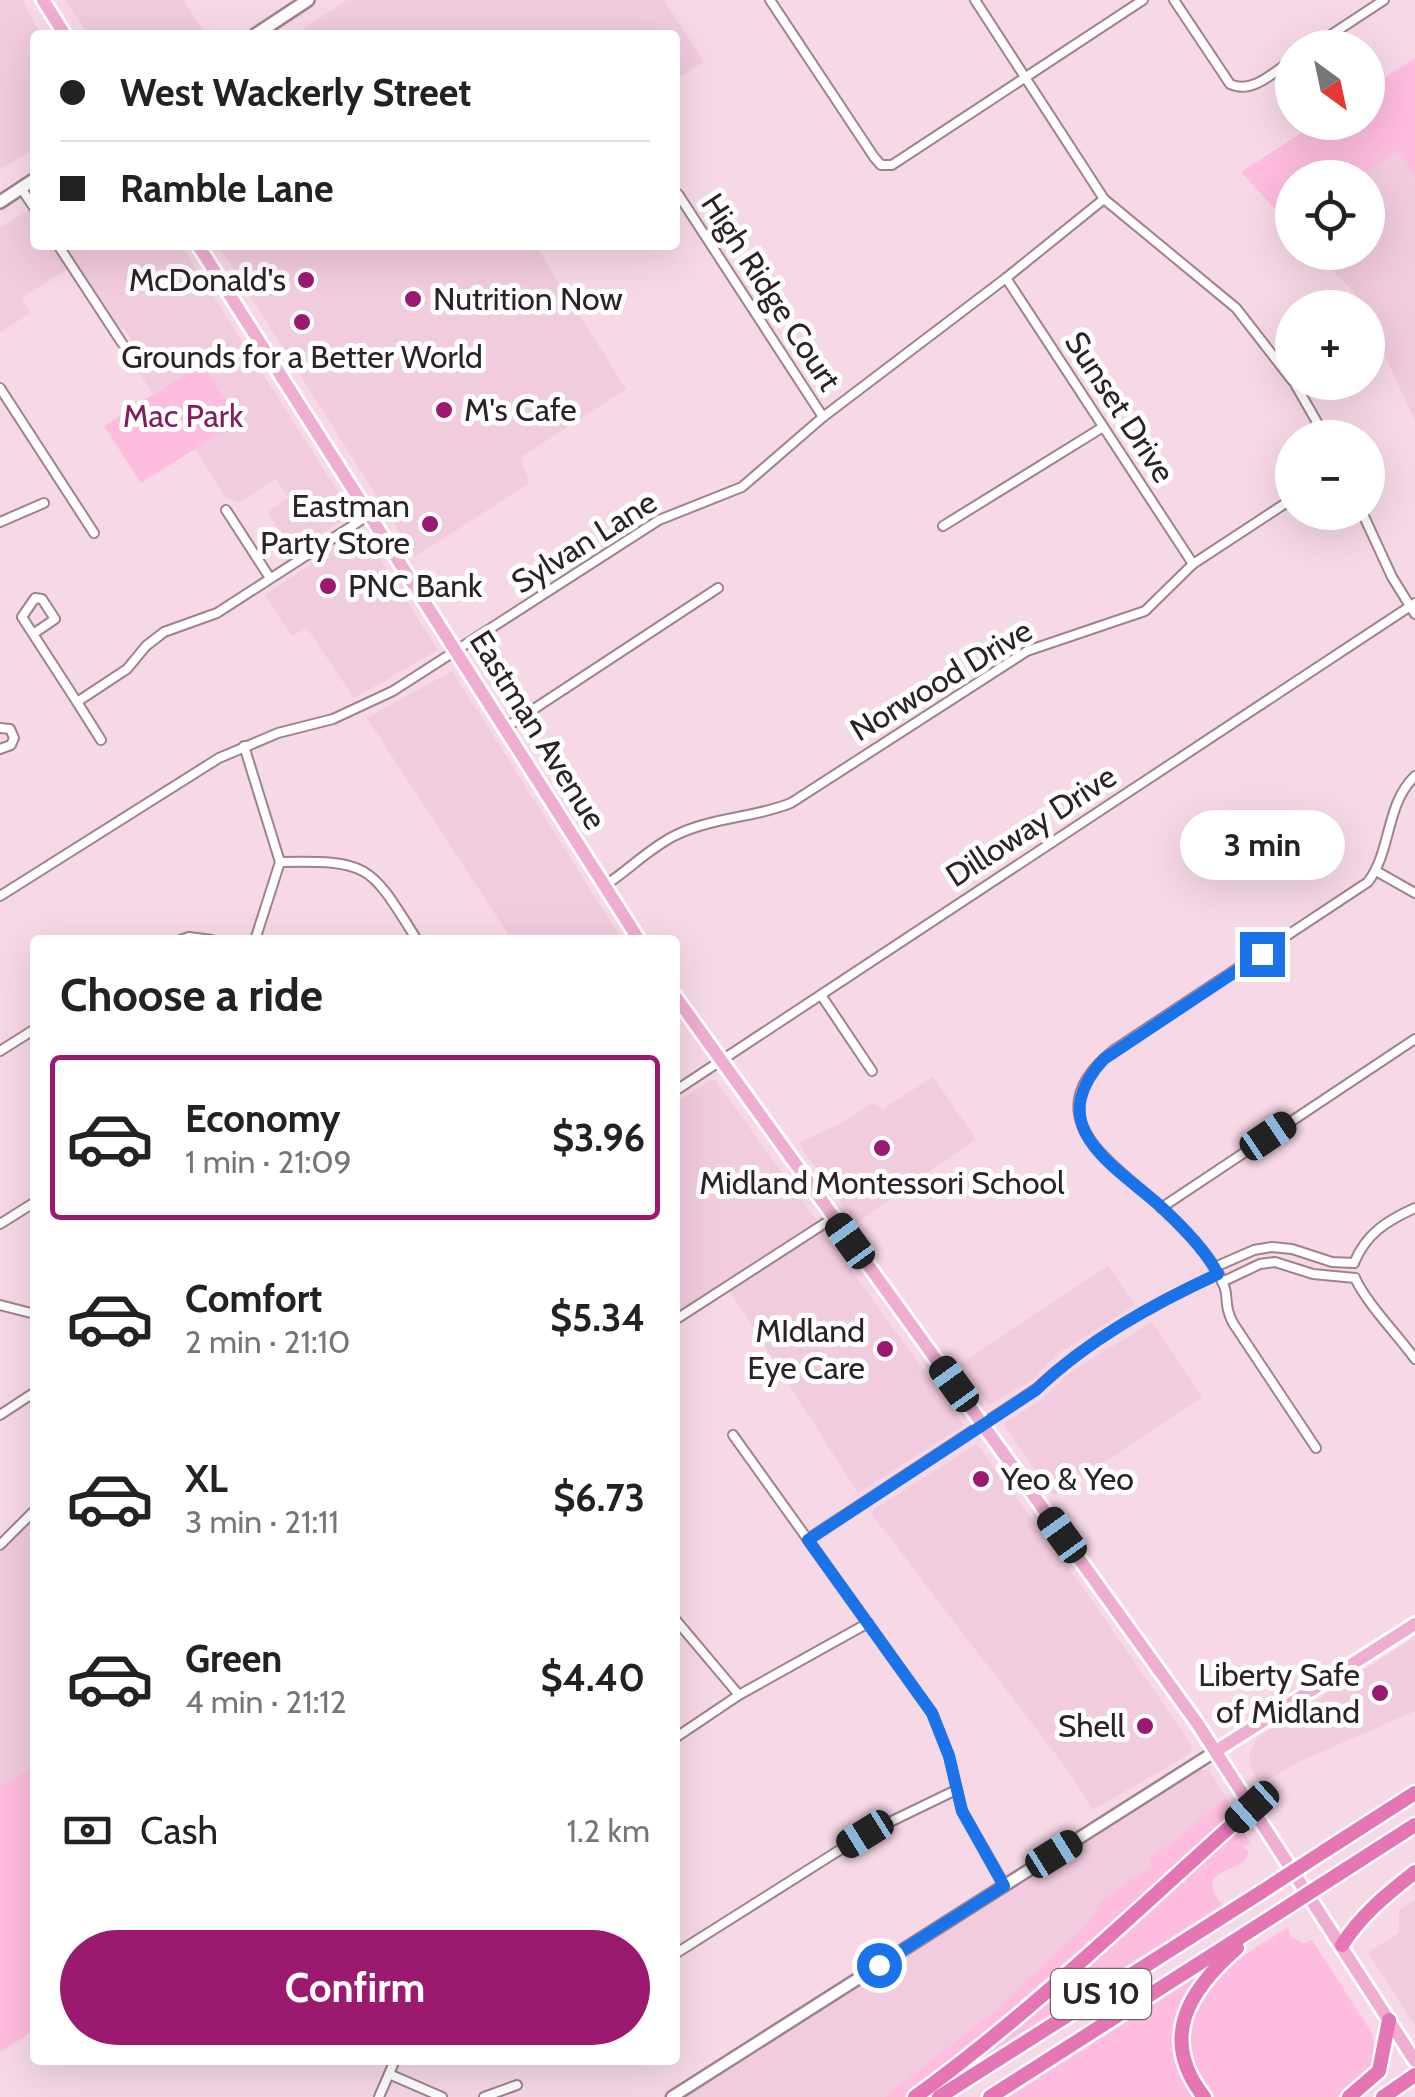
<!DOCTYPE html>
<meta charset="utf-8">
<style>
body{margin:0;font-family:Cabin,sans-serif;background:#f6f6f6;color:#222;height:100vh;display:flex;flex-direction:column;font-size:38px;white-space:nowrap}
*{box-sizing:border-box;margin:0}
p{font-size:32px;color:#767676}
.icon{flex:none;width:55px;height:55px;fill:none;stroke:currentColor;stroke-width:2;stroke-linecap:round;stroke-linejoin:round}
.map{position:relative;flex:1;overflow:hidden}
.drawer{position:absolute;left:30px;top:935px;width:650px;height:1130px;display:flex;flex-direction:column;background:#fff;border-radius:10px;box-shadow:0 10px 40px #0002}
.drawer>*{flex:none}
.guide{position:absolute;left:30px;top:30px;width:650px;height:220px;border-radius:10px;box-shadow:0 10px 40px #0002;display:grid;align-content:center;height:220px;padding:0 30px;background:#fff}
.needle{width:65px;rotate:147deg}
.fabs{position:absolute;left:1275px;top:30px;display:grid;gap:20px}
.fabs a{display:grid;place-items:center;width:110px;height:110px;border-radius:50%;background:#fff;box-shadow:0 10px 40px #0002;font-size:50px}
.end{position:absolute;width:45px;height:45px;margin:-22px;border:12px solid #1a73e8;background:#fff;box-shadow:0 0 0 5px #fff}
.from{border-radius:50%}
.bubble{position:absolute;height:70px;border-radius:35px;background:#fff;box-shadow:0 10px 40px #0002;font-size:32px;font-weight:700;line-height:70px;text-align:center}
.car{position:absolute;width:30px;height:60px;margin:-30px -15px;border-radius:12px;box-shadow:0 0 8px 2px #0007;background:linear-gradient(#222 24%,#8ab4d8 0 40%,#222 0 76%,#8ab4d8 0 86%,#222 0)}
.guide b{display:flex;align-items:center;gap:35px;height:95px;font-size:38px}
.guide b+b{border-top:2px solid #e0e0e0}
.guide i{width:25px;height:25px;background:#222}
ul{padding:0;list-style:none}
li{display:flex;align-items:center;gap:30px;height:165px;margin:0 20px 15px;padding:0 10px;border:5px solid transparent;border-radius:10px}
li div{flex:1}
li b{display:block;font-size:38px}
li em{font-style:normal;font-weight:700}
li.on{border-color:#9b1a6f}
li>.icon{width:90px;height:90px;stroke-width:1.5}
h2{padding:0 30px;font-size:45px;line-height:120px}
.pay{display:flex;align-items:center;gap:25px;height:110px;padding:0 30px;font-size:38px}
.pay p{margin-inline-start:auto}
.primary-button{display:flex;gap:20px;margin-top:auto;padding:20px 30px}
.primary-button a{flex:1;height:115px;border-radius:60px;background:#9b1a6f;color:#fff;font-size:40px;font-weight:700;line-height:115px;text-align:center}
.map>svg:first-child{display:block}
.built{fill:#f1cbde}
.green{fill:#febcde}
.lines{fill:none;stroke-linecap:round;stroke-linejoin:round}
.minor-casing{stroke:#9e8290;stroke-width:12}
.tertiary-casing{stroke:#9e8290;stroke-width:15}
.secondary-casing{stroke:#9e8290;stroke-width:16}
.primary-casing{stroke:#fff;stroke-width:18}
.motorway-casing{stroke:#fff;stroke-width:19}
.minor{stroke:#fff;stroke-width:8}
.tertiary{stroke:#fff;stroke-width:10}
.secondary{stroke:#fff;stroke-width:11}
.primary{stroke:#efadd2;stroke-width:12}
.motorway{stroke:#e476b4;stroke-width:14}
.motorway-bridge-casing{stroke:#fff;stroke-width:19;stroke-linecap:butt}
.motorway-bridge{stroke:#e476b4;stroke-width:14}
.route{stroke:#1a73e8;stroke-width:12}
.poi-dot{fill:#9b1a6f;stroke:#fff;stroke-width:4}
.labels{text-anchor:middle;stroke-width:10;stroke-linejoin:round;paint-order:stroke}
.shield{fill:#fff;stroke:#6d6468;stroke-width:2.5}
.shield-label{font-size:30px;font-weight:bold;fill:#2e2228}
.poi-label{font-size:32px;fill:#2e2228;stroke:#fff;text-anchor:end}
.street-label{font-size:32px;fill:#2e2228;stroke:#fff}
.park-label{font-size:32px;fill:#861c60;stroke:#fff}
</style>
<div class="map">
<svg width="1415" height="2097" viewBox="0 0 1415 2097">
<rect width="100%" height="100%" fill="#f7d8e7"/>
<g class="built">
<polygon points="0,0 22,0 41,35 35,35 35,149 0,169"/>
<polygon points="65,0 183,0 205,34 89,35"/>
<polygon points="347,0 664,0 704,62 675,80 675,35 294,35"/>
<polygon points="1398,151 1415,177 1415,420 1368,320 1368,308 1362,307 1354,292 1316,253 1368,252 1368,178 1358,177"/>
<polygon points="35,206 35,245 181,245 352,514 293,552 267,512 289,498 276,479 238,503 225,497 195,449 239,420 202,363 153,394 127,354 131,349 131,338 125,329 117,328 76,264 22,298 31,312 0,333 0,228"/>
<polygon points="218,245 535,245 626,389 521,457 529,483 415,557"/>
<polygon points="362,531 438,650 354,698 307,628 292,636 265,595"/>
<polygon points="452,671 517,773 622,940 512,940 367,718"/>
<polygon points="933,1077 976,1139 856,1223 798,1143 844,1122 872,1103 883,1109"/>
<polygon points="711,1080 715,1080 817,1221 675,1313 675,1103"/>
<polygon points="823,1232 964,1425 858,1493 729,1290"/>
<polygon points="1108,1266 1135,1305 1057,1354 1032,1380 989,1405 959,1364"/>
<polygon points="1152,1322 1202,1397 1054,1496 1003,1424 1042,1399 1072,1371"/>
<polygon points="977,1444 1089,1596 1193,1747 1188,1755 1093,1810 1067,1769 870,1512"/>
<polygon points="35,1517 35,1764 0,1787 0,1552"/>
<polygon points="1415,1637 1415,1711 1298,1762 1261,1784 1252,1771 1249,1756 1256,1739"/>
<polygon points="1200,1770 1208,1770 1226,1797 1176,1840 1150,1857 1154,1865 1101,1900 1099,1909 1091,1920 995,2011 885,2097 685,2097"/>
<polygon points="1415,1900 1415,2026 1368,1952 1399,1933 1399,1910"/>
</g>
<g class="green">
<polygon points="1415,58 1415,177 1398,151 1358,177 1292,178 1292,220 1288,223 1241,172 1317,123 1368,122 1368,89"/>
<polygon points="202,363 239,421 141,483 104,426"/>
<polygon points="35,1764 35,2030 0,2052 0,1787"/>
<polygon points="1226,1797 1232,1812 1228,1820 1209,1838 946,2065 905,2097 885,2097 995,2011 1091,1920 1099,1909 1101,1900 1153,1865 1149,1857 1176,1840"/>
<path d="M1243 1831 1251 1843 1243 1847 1249 1852 1244 1862C1222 1874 1199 1875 1222 1905L961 2071 1235 1833Z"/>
<path d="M1288 1927 1291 1937 1304 1944 1312 1940 1372 2033 1375 2050 1379 2052 1371 2069 1337 2097H1215C1202 2084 1193 2067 1191 2049 1186 1986 1242 1957 1288 1927Z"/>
<path d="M1200 1975C1170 2014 1168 2057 1196 2097H1009Z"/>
</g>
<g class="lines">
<g class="minor-casing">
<g id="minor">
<polyline points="770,0 874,157 881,165 892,165 1143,0"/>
<polyline points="975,0 1104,199 1236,308 1292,380"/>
<path d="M1174 0 1230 84C1252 95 1275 71 1292 60"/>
<polyline points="1311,48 1384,0"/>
<polyline points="21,188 35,209"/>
<polyline points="678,194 823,417"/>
<polyline points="58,245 122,343"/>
<polyline points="1006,278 1193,564"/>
<polyline points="1294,382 1326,438"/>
<polyline points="0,388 94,533"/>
<polyline points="226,510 270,578"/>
<polyline points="1362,512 1392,577 1415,614"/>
<polyline points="0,522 44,503"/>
<polyline points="943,526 1103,427"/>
<polyline points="33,634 55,619 42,599 35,598 22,617 77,702 127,669 146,646 164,632 217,613 369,515"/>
<polyline points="77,702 101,740"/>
<polyline points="0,728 10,729 14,738 11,745 0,749"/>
<polyline points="505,728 718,588"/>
<polyline points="244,746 280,862 255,940"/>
<path d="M280 862C370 860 370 865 417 940"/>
<polyline points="1376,871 1415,893"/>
<path d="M604 886C629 870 649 848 676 835 713 817 754 818 791 803L1027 651 1145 611 1193 564 1292 499"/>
<polyline points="0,896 219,758 278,733 333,719 393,691 659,520 742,487 823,417 1006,278 1104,199"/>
<polyline points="180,940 189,937 212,940"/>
<polyline points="821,995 872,1071"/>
<polyline points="0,1051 35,1029"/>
<polyline points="675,1091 1415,603"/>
<polyline points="1161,1208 1415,1039"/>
<polyline points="0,1224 35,1202"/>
<path d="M1354 1263C1366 1234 1386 1221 1415 1208"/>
<polyline points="1215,1267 1254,1250 1272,1247 1292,1249 1332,1262 1354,1263"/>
<path d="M1355 1278C1367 1304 1397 1334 1415 1359"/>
<polyline points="1222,1282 1260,1264 1275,1262 1313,1274 1355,1278"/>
<polyline points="0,1305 35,1314"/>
<polyline points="675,1320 833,1218"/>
<polyline points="0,1415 35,1392"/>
<polyline points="733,1435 932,1713 949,1756 962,1811 1005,1886"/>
<path d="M1316 1448 1233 1323C1227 1312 1227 1305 1226 1293 1223 1278 1213 1264 1204 1252 1191 1236 1176 1221 1161 1207 1112 1162 1031 1116 1114 1050L1368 882C1392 850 1385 805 1415 776"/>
<path d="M808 1539 1036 1389C1088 1340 1153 1304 1218 1274"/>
<polyline points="0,1545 35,1510"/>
<polyline points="675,1619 739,1695"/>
<polyline points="675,1738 739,1695 868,1623"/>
<polyline points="675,1954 865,1834 956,1790"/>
<polyline points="389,2074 442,2097"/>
<polyline points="379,2097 395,2060"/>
<polyline points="484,2097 517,2085"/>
</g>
</g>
<g class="tertiary-casing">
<polyline id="tertiary" points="672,2097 1216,1751"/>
</g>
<g class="secondary-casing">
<g id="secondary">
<polyline points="255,35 308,0"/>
<polyline points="0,202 35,179"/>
</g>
</g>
<g class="primary-casing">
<g id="primary">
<polyline points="43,0 65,35"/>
<polyline points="198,245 639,940"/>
<polyline points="675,996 1197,1723 1415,2061"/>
<polyline points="1216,1751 1415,1624"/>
</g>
</g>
<g class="motorway-casing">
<g id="motorway">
<polyline points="1323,1852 1415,1793"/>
<polyline points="1337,1875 1415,1825"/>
<path d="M1342 1945C1361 1915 1387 1894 1415 1872"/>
<path d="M915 2097C1035 2010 1142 1905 1252 1807"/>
<polyline points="939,2097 1263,1891"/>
<polyline points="990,2097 1278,1913"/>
<path d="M1204 2097C1158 2038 1189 1990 1237 1948"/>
<polyline points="1349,2097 1379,2071 1389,2020"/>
<polyline points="1383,2097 1415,2075"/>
</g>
</g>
<use href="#minor" class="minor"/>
<use href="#tertiary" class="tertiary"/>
<use href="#secondary" class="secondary"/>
<use href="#primary" class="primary"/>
<use href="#motorway" class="motorway"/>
<g class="motorway-bridge-casing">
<g id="motorway-bridge">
<polyline points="1263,1891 1323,1852"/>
<polyline points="1278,1913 1337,1875"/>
</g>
</g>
<use href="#motorway-bridge" class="motorway-bridge"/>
</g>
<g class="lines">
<path class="route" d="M879 1965 1004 1886 962 1811 949 1756 932 1713 808 1540 1036 1390C1088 1340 1153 1304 1218 1274 1204 1248 1180 1224 1158 1204 1110 1163 1043 1125 1104 1059L1262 954"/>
</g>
<g class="poi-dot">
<circle cx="306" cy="280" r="10"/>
<circle cx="413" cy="299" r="10"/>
<circle cx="302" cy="322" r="10"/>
<circle cx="444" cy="410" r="10"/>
<circle cx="430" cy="524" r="10"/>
<circle cx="328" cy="586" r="10"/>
<circle cx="882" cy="1148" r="10"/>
<circle cx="885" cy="1349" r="10"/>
<circle cx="981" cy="1479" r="10"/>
<circle cx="1380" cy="1693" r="10"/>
<circle cx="1145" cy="1726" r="10"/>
</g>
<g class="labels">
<rect class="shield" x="1051" y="1969" width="100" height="50" rx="8"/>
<g class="shield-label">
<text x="1101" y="2004">US 10</text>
</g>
<g class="poi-label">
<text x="286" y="291">McDonald's</text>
<text x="433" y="310" text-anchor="start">Nutrition Now</text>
<text x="302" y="368" text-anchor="middle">Grounds for a Better World</text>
<text x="464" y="421" text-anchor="start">M's Cafe</text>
<text x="410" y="517">Eastman<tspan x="410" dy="37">Party Store</tspan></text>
<text x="348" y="597" text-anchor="start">PNC Bank</text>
<text x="882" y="1194" text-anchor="middle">Midland Montessori School</text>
<text x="865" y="1342">MIdland<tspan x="865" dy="37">Eye Care</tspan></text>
<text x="1001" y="1490" text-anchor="start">Yeo &amp; Yeo</text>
<text x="1360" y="1686">Liberty Safe<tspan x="1360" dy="37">of Midland</tspan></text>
<text x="1125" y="1737">Shell</text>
</g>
<g class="street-label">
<text transform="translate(771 292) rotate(57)" y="11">High Ridge Court</text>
<text transform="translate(1120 407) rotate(57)" y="11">Sunset Drive</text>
<text transform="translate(584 542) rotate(-32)" y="11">Sylvan Lane</text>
<text transform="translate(941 680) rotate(-31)" y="11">Norwood Drive</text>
<text transform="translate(538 730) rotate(58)" y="11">Eastman Avenue</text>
<text transform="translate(1031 826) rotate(-33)" y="11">Dilloway Drive</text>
</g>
<g class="park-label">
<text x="183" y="427">Mac Park</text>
</g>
</g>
</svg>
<div class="fabs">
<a><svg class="needle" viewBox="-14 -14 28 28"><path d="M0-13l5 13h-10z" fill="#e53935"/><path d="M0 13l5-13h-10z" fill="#767676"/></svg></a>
<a><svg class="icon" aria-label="locate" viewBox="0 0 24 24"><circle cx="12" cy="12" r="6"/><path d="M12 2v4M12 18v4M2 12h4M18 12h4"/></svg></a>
<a>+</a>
<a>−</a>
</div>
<i class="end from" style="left:879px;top:1965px"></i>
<i class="end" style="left:1262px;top:954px"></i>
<div class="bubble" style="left:1180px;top:810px;width:165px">3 min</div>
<i class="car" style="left:1268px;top:1136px;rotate:56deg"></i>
<i class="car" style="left:850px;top:1241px;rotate:324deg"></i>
<i class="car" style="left:954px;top:1384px;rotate:324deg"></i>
<i class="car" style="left:1062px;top:1535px;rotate:324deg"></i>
<i class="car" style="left:1252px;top:1807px;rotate:228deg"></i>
<i class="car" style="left:865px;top:1834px;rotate:238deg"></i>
<i class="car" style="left:1054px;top:1854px;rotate:58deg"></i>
<div class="guide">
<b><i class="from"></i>West Wackerly Street</b>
<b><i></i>Ramble Lane</b>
</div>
<section class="drawer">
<h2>Choose a ride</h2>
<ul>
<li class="on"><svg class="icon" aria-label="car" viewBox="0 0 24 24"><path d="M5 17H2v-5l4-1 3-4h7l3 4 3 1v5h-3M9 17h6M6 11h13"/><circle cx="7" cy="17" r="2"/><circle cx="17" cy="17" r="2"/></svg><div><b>Economy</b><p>1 min · 21:09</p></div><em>$3.96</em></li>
<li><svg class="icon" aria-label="car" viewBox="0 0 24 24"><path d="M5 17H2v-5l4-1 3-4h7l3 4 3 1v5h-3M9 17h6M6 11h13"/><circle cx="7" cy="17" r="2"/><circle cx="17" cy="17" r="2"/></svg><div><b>Comfort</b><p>2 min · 21:10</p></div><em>$5.34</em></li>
<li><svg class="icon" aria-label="car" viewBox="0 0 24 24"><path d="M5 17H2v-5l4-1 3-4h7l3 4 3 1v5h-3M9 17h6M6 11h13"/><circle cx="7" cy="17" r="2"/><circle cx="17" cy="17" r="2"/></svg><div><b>XL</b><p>3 min · 21:11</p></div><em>$6.73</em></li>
<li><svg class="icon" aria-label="car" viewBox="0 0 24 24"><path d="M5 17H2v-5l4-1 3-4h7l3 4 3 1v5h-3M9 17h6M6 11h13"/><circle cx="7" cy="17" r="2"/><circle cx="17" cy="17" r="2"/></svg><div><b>Green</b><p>4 min · 21:12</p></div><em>$4.40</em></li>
</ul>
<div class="pay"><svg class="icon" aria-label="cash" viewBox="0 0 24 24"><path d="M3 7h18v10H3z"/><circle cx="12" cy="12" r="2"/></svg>Cash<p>1.2 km</p></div>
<div class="primary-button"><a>Confirm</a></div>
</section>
</div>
